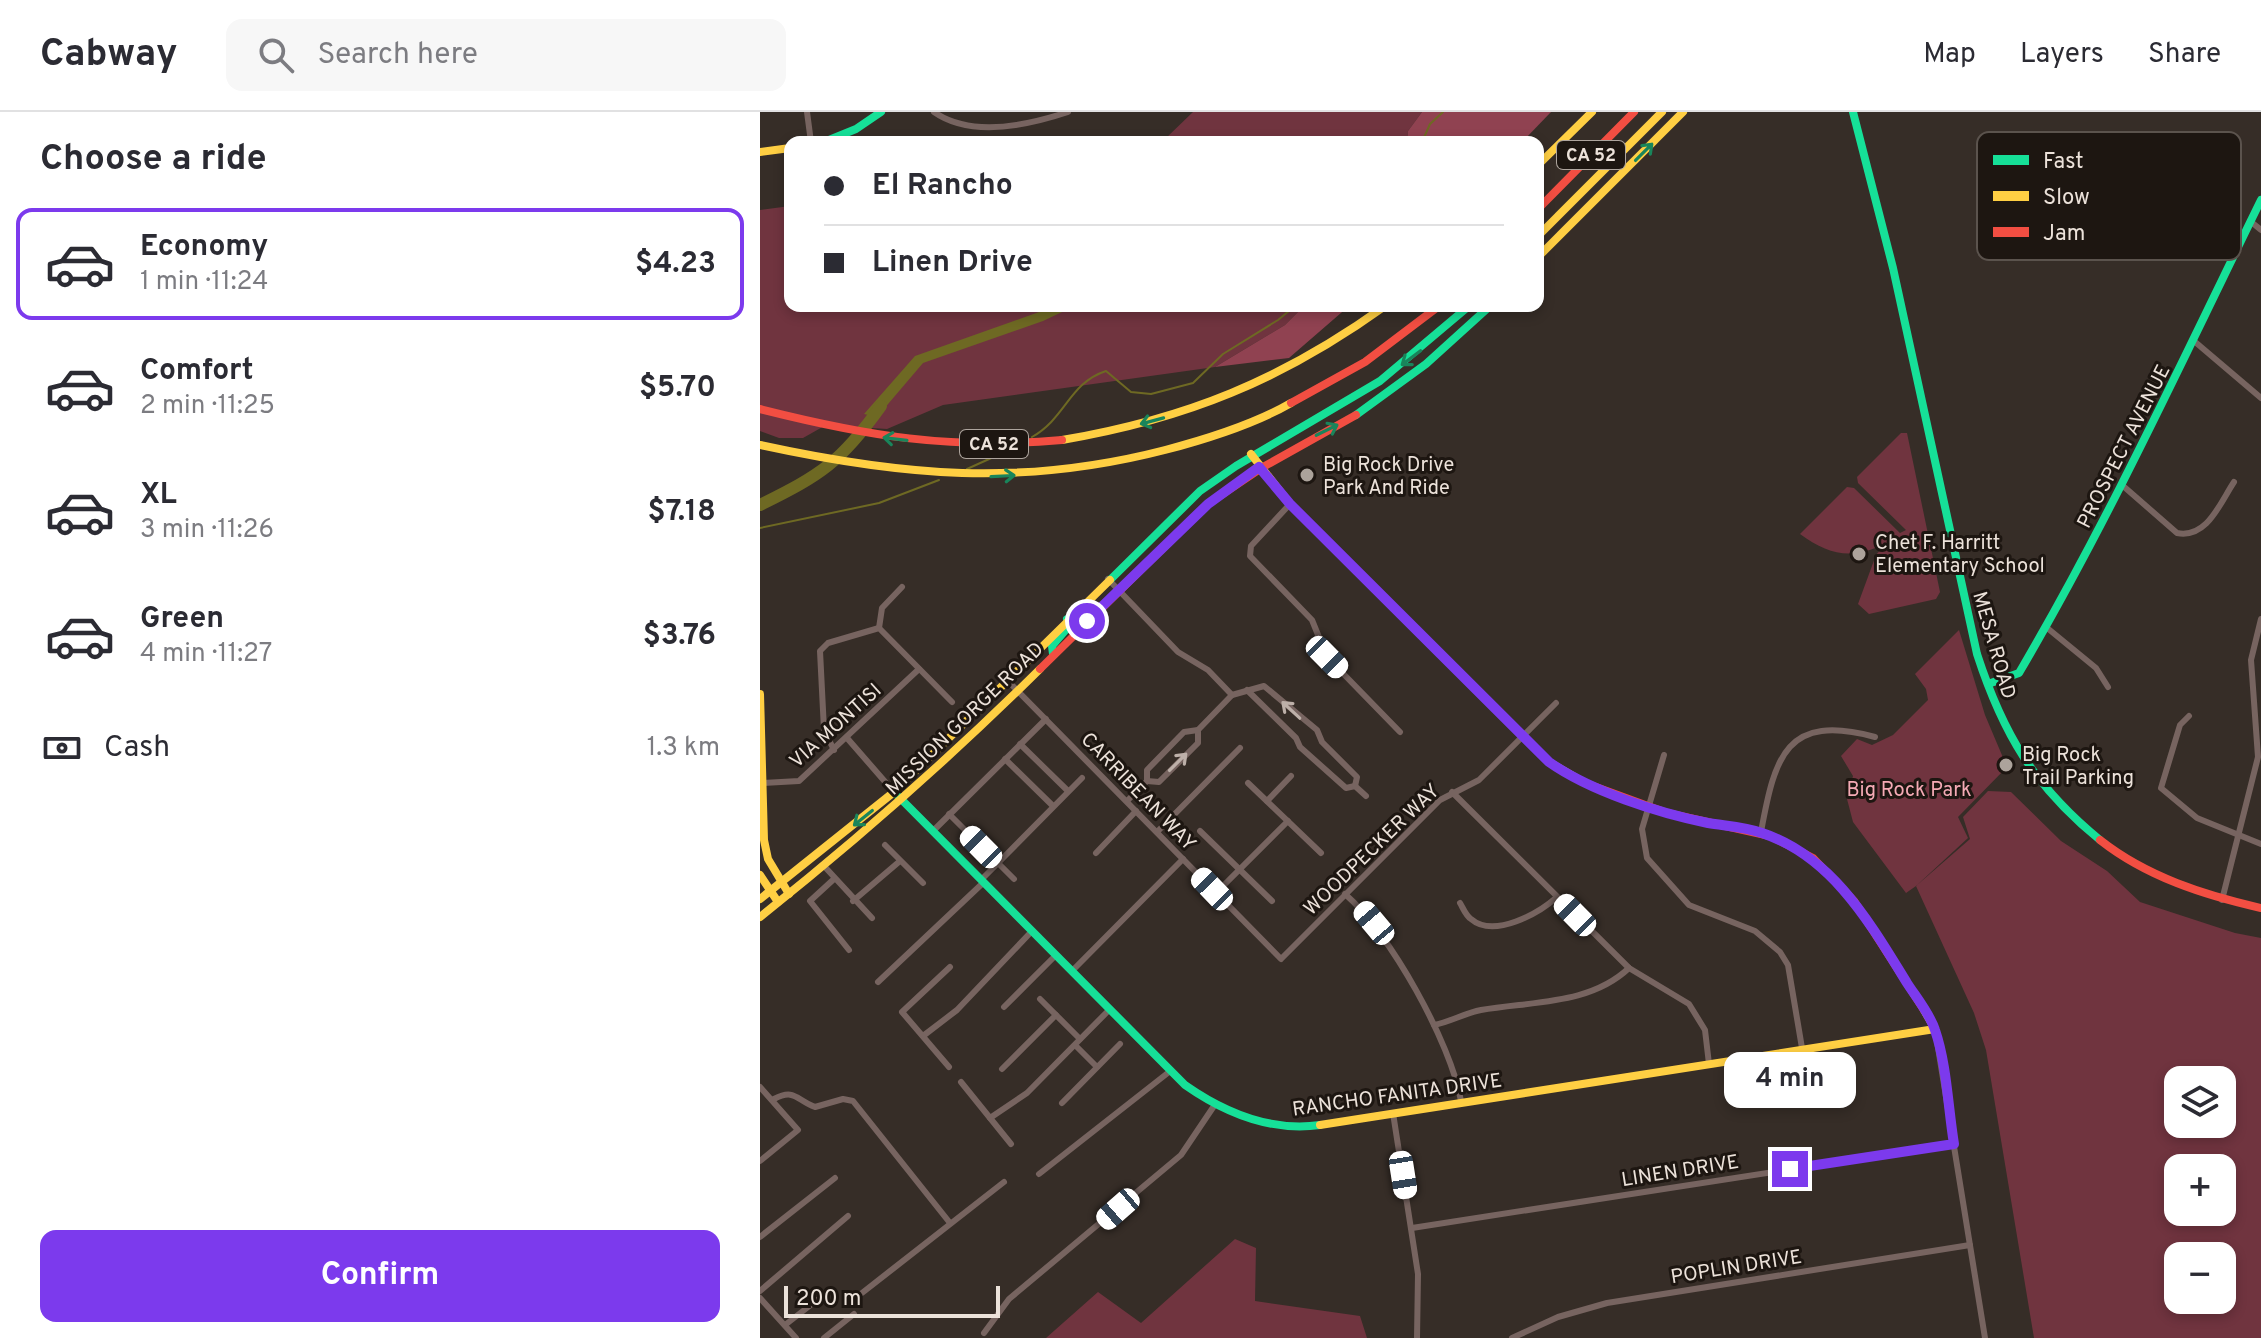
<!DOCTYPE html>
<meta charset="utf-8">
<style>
body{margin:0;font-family:Overpass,sans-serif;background:#f7f7f7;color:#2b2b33;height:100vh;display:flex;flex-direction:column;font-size:30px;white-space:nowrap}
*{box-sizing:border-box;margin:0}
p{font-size:26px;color:#7c7c81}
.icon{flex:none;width:44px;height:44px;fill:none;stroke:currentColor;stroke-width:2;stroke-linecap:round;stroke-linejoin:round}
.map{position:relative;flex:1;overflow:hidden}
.drawer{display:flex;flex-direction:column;background:#fff;width:760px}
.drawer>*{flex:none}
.banner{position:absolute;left:24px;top:24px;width:760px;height:176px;border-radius:16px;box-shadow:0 4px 12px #0003;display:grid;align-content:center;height:176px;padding:0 40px;background:#fff}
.fabs{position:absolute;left:1404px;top:954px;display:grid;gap:16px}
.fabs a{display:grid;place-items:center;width:72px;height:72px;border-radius:16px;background:#fff;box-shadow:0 4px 12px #0003;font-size:40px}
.scale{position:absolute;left:24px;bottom:20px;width:216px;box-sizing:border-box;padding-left:8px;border:4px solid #ece2da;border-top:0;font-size:22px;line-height:28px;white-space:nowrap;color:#ece2da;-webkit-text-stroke:6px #1d1611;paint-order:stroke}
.end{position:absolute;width:36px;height:36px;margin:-18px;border:10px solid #7c3aed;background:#fff;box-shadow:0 0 0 4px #fff}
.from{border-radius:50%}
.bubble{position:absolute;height:56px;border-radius:16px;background:#fff;box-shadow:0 4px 12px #0003;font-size:26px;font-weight:700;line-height:56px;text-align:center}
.car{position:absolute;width:24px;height:48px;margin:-24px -12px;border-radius:10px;box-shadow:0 0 6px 2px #0007;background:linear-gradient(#fff 24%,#345 0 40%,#fff 0 76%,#345 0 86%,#fff 0)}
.banner b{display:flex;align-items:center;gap:28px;height:76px;font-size:30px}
.banner b+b{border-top:2px solid #e1e1e2}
.banner i{width:20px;height:20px;background:#2b2b33}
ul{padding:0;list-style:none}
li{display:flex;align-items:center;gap:24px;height:112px;margin:0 16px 12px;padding:0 24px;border:4px solid transparent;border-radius:16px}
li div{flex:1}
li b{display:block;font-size:30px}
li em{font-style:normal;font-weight:700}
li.selected{border-color:#7c3aed}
li>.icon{width:72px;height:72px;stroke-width:1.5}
h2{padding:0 40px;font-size:36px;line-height:96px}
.pay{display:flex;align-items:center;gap:20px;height:88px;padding:0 40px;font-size:30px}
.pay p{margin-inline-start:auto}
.action{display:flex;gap:16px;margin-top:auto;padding:16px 40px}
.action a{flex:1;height:92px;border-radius:16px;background:#7c3aed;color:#fff;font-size:32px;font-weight:700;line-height:92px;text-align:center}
header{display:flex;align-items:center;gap:48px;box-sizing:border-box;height:112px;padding:0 40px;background:#fff;border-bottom:2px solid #e1e1e2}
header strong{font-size:38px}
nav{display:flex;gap:44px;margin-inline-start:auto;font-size:28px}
.search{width:560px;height:72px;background:#f7f7f7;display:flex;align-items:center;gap:20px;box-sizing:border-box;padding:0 28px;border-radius:16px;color:#7c7c81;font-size:30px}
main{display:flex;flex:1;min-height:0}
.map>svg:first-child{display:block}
.green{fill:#70343f;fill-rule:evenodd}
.forest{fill:#904251}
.water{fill:#6e6923}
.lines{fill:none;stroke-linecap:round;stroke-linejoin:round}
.stream{stroke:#6e6923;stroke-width:2}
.river{stroke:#6e6923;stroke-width:12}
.street{stroke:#776460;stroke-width:6}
.fast{stroke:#16e098;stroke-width:8}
.slow{stroke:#ffcf43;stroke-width:8}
.jam{stroke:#f24e42;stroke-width:8}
.oneway{stroke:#19855b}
.oneway2{stroke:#bdb0a9}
.route{stroke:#7c3aed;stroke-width:10}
.poi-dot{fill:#aca39b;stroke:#1d1611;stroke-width:3}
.labels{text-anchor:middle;stroke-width:6;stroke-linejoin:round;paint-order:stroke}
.shield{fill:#1d1611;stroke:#aea59e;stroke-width:2}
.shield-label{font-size:18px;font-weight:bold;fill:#ece2da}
.street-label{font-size:20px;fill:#ece2da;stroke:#1d1611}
.poi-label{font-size:20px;fill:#ece2da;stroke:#1d1611;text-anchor:start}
.park-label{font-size:20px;fill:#f5aab5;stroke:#1d1611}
.key{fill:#1d1611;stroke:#5b534d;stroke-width:2}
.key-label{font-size:22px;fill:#ece2da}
</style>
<header>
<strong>Cabway</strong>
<div class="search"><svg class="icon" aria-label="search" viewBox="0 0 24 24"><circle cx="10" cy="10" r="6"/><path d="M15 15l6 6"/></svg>Search here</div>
<nav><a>Map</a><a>Layers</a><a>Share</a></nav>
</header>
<main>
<section class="drawer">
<h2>Choose a ride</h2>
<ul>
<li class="selected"><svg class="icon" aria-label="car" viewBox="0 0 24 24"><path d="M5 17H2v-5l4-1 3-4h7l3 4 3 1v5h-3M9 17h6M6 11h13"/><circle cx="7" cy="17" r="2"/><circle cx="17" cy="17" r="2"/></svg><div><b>Economy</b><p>1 min · 11:24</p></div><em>$4.23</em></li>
<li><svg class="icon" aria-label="car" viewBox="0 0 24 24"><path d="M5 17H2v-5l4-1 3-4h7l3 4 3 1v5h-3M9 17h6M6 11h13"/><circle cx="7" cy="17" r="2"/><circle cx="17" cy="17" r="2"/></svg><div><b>Comfort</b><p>2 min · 11:25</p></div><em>$5.70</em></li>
<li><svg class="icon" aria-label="car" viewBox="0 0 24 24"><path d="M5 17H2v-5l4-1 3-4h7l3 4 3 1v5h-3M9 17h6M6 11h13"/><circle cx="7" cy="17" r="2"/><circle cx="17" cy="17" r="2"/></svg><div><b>XL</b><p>3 min · 11:26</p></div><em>$7.18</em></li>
<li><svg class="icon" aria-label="car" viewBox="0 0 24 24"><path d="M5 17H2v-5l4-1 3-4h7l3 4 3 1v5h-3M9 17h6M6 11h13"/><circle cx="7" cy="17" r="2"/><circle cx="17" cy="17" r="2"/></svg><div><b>Green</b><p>4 min · 11:27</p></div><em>$3.76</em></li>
</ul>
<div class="pay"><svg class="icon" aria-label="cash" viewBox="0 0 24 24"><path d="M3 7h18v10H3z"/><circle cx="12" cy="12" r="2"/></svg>Cash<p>1.3 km</p></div>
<div class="action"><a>Confirm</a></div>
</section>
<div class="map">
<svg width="1501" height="1226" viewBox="0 0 1501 1226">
<rect width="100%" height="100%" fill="#362d27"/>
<g class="green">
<polygon points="433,0 662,0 648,19 647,30 397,30 405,27"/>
<polygon points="30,94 30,194 544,194 525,213 455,255 183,293 127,317 66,313 43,326 19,326 0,319 0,98"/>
<path d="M1141 321H1147L1180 480 1176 487 1109 502 1098 492 1116 443 1126 431C1093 448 1070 444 1040 422L1087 375 1094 376 1140 421 1146 418 1098 371 1097 365Z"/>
<path d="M1199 518 1225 603 1247 655 1198 705 1208 726 1156 774 1210 727 1203 705 1228 679 1251 680 1301 729 1347 759 1380 790 1475 821 1501 826V1226H1274L1226 938 1214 901 1156 774 1146 781 1093 710 1087 687 1093 664 1081 644 1097 627 1112 633 1133 623 1168 588 1166 577 1155 562ZM1418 968H1462V1012H1418ZM1418 1056H1462V1100H1418ZM1418 1144H1462V1188H1418Z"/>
<polygon points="475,1127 496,1136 495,1189 600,1204 607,1226 286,1226 338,1180 381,1211"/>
</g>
<g class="forest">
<polygon points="662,0 791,0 762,30 647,30 648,19"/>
<polygon points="544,194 589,194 529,246 455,255 525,213"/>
</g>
<polygon class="water" points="296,194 315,194 283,209 163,251 117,305 104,302 155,244"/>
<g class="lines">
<g class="stream">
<polyline points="662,30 670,12 683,0"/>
<path d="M272 325C306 306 309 271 346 259L371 280 391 282 433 271 463 242 518 208 535 194"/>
<polyline points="207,357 249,338"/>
<polyline points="0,416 119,391 179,368"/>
</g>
<path class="river" d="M0 393C61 363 81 350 121 294"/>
<g class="street">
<polyline points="47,0 51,30"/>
<path d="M174 0C211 26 269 13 308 0"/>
<polyline points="1490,109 1501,118"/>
<polyline points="1434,229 1501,286"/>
<path d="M1362 373 1417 421C1447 427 1460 391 1474 370"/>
<polyline points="530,392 491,434 490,444 552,508 567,545 640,620"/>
<polyline points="348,467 418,540 448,558 472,583"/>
<polyline points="1286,515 1336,556 1348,575"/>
<polyline points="119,516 122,496 142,475"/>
<polyline points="247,568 521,847 680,688 719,668 796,591"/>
<polyline points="487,578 536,626 540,635 586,676 595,674 606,684"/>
<polyline points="1429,604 1420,613 1401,676 1437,706 1501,732"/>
<polyline points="87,626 134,680"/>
<polyline points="260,632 308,679"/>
<polyline points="74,638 64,618 60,539 68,531 119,516 192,590"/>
<polyline points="904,643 882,717 887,746 929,793 995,819 1020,840 1028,853 1042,936"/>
<polyline points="245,647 293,694"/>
<polyline points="387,669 399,670 438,631 438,618"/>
<polyline points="3,671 39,669 159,557"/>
<polyline points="488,671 561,741"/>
<polyline points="692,680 869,856 929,892 945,918 949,952"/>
<polyline points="367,689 387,669 387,658 424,620 438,618 472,583 504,574 557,618 562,630 597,665 595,674"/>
<polyline points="507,689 531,664"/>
<polyline points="189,702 238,751 221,768"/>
<polyline points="173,719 286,607"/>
<polyline points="440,719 512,789"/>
<polyline points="397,720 480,636"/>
<path d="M1001 720C1015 644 1026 601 1115 625"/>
<polyline points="125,733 163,771"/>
<polyline points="336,741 376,699"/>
<polyline points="64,754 112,806"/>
<polyline points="74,767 50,789 89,838"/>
<polyline points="254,767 238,751 322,666"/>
<polyline points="456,781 528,709"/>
<path d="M585 782C630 821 691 931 701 989"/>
<polyline points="1462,788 1498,645 1491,548 1501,507"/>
<polyline points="93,789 140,749"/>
<path d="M700 791C703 796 706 804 711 807 734 827 779 801 797 785"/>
<polyline points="312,859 423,747"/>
<polyline points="118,870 224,770"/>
<polyline points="280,887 320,927"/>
<polyline points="244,895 296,843"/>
<path d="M674 913C690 910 705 901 721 898 772 889 830 893 869 856"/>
<polyline points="1175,917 1225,1226"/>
<polyline points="163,924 197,898 272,819"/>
<polyline points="315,933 337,955"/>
<polyline points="189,955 142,900 190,855"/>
<polyline points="242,957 296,903"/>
<polyline points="201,970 251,1032"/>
<polyline points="0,975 38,1018 0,1049"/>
<path d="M14 987C35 976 36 988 55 995L83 987 93 989 190 1111"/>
<polyline points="302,991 360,932"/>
<polyline points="633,1001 658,1162 657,1226"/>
<polyline points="230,1006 267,981 350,897"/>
<polyline points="279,1062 409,960"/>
<polyline points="652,1116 1194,1032"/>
<polyline points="0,1125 75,1066"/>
<polyline points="0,1179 88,1104"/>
<polyline points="102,1181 244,1070"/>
<polyline points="0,1186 36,1226"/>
<polyline points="25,1213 57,1188"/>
<polyline points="224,1221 249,1187 421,1043 454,994"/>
<polyline points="64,1226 94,1202"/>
<polyline points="752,1226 798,1205 847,1191 1210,1133"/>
</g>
<g class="fast">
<path d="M1093 0 1133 156 1217 542C1243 622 1274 674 1340 728"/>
<polyline points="64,30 96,17 121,0"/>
<polyline points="596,303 666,252 730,194"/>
<polyline points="350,468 440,379 476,354 620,269 709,194"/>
<polyline points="293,542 292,534 310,513 307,507"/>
<path d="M1228 572 1259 561C1349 408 1423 247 1501 88"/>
<path d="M137 683 425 973C465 1001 510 1020 560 1013"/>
</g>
<g class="slow">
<polyline points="0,40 30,36"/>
<polyline points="778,53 832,0"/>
<polyline points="778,124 902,0"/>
<polyline points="778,145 923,0"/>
<path d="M302 328C426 307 522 268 625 194"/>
<path d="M0 333C142 364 262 375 405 338 447 327 493 313 531 291"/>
<polyline points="491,342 530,392 789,650 825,671"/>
<polyline points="0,582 4,728 8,747 29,782"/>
<polyline points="0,763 18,790"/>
<polyline points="0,787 134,680 350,468"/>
<path d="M0 805C98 727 191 645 280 557"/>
<polyline points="560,1013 1175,917 1164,898"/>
</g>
<g class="jam">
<polyline points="778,97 874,0"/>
<polyline points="531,291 605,250 679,194"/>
<path d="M0 297C107 324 191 338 302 328"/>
<polyline points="280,557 448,392 503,355 596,303"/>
<polyline points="825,671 907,701 1010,724 1053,746 1094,789 1164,898"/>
<path d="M1340 728C1387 765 1444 783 1501 796"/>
</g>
</g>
<defs><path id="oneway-shaft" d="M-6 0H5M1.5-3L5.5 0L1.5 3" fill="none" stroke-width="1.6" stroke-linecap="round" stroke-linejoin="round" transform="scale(2)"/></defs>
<g class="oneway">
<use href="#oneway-shaft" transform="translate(884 40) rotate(-45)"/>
<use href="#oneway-shaft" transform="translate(651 246) rotate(143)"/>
<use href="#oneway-shaft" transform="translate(392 309) rotate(165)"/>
<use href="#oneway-shaft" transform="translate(567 318) rotate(-26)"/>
<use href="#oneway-shaft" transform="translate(135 327) rotate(-173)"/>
<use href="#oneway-shaft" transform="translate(243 364) rotate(-3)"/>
<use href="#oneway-shaft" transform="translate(103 706) rotate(141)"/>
</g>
<g class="oneway2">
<use href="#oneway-shaft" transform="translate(531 598) rotate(-137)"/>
<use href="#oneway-shaft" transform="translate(418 650) rotate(-45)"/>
</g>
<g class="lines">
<path class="route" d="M327 509 448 392 499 355 530 392 789 650C830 679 898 701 948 711 966 714 985 715 1002 721 1072 744 1110 811 1147 871 1156 885 1170 902 1175 918 1187 953 1188 996 1194 1032L1030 1057"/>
</g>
<g class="poi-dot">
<circle cx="547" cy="363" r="8"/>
<circle cx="1099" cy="442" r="8"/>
<circle cx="1246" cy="653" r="8"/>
</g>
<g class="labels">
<g class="shield">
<rect x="797" y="29" width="68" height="28" rx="6"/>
<rect x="200" y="318" width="68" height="28" rx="6"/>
</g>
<g class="shield-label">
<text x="831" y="49">CA 52</text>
<text x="234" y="338">CA 52</text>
</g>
<g class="street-label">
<text transform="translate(1363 334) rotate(-63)" y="7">PROSPECT AVENUE</text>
<text transform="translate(1235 533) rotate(74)" y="7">MESA ROAD</text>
<text transform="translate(204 606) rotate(-44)" y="7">MISSION GORGE ROAD</text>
<text transform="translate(75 613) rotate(-42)" y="7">VIA MONTISI</text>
<text transform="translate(379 679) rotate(46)" y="7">CARRIBEAN WAY</text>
<text transform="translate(611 737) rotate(-44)" y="7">WOODPECKER WAY</text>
<text transform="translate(637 982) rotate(-8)" y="7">RANCHO FANITA DRIVE</text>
<text transform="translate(920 1058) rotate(-9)" y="7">LINEN DRIVE</text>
<text transform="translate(976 1154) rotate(-9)" y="7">POPLIN DRIVE</text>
</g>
<g class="poi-label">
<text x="563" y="359">Big Rock Drive<tspan x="563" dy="23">Park And Ride</tspan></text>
<text x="1115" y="437">Chet F. Harritt<tspan x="1115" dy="23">Elementary School</tspan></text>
<text x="1262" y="649">Big Rock<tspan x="1262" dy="23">Trail Parking</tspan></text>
</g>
<g class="park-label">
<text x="1149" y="684">Big Rock Park</text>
</g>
</g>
<rect x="1217" y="20" width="264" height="128" rx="12" class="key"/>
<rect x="1233" y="43" width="36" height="10" fill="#16e098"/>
<rect x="1233" y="79" width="36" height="10" fill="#ffcf43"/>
<rect x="1233" y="115" width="36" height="10" fill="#f24e42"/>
<g class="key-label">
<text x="1283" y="56">Fast</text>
<text x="1283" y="92">Slow</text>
<text x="1283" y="128">Jam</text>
</g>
</svg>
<div class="fabs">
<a><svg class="icon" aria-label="layers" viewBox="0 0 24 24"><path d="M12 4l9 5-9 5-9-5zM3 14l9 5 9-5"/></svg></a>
<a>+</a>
<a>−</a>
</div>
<div class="scale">200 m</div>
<i class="end from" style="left:327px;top:509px"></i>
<i class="end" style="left:1030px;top:1057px"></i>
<div class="bubble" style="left:964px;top:940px;width:132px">4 min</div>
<i class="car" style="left:567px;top:545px;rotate:135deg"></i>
<i class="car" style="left:221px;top:735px;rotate:315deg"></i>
<i class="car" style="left:452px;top:777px;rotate:316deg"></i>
<i class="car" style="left:815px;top:803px;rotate:315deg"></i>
<i class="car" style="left:614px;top:811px;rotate:320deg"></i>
<i class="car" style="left:643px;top:1063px;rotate:171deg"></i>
<i class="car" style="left:358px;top:1097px;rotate:229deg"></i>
<div class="banner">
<b><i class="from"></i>El Rancho</b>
<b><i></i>Linen Drive</b>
</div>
</div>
</main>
